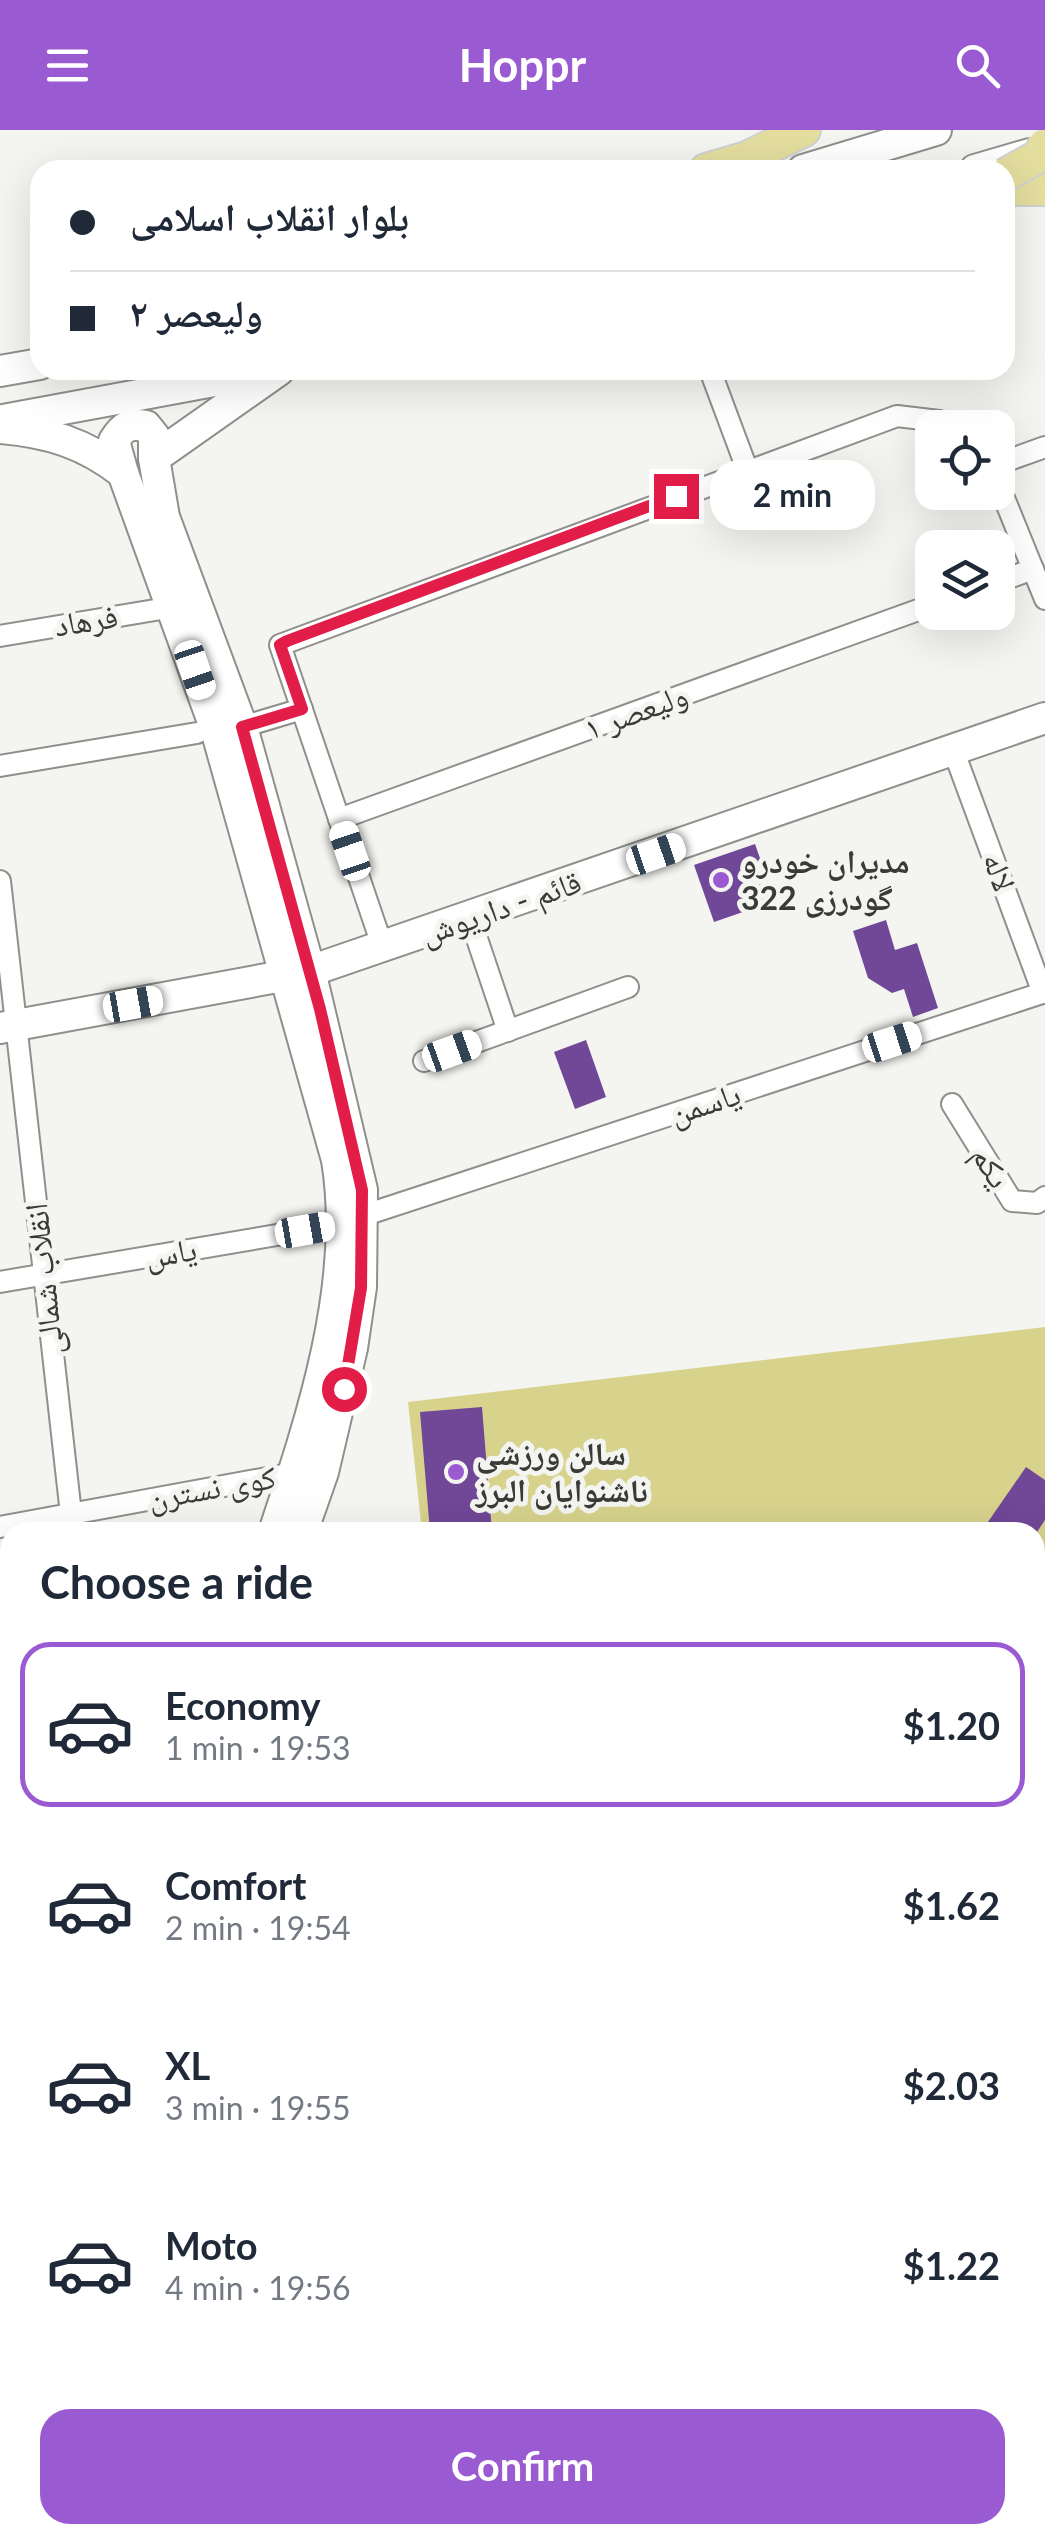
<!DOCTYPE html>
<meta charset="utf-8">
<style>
body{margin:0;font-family:Lato,"Noto Naskh Arabic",sans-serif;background:#f2f2f3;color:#1f2937;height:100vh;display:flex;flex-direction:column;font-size:38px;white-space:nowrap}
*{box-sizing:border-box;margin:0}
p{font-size:32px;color:#747a83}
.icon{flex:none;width:55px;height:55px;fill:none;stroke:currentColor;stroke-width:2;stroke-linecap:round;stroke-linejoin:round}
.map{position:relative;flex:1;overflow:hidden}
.sheet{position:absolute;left:0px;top:1392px;width:1045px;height:1022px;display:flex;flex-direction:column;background:#fff;border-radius:30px 30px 0 0;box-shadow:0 10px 40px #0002}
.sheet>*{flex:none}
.guide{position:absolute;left:30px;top:30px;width:985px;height:220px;border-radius:30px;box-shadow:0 10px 40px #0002;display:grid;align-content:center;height:220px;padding:0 40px;background:#fff}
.controls{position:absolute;left:915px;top:280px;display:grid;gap:20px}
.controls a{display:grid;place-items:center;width:100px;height:100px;border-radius:20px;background:#fff;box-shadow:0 10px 40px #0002;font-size:50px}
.end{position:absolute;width:45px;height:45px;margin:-22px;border:12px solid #e11d48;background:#fff;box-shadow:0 0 0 5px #fff}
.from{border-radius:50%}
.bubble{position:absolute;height:70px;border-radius:30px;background:#fff;box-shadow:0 10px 40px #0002;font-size:32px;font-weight:700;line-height:70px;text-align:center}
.car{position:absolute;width:30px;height:60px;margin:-30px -15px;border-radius:12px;box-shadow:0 0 8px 2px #0007;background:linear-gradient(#fff 24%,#345 0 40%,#fff 0 76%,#345 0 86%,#fff 0)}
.guide b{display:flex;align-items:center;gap:35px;height:95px;font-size:38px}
.guide b+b{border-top:2px solid #e0e1e3}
.guide i{width:25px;height:25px;background:#1f2937}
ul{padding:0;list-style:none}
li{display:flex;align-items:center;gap:30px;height:165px;margin:0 20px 15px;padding:0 20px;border:5px solid transparent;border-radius:30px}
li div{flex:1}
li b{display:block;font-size:38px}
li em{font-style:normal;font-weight:700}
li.on{border-color:#9a5bd2}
li>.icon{width:90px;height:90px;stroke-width:1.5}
h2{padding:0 40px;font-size:45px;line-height:120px}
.action{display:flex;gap:20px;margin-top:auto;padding:20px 40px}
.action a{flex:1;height:115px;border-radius:30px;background:#9a5bd2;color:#fff;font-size:40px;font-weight:700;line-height:115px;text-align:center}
header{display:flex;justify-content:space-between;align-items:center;height:130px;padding:0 40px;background:#9a5bd2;color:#fff;font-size:45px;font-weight:700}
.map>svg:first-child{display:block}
.green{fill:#d7d38d}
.building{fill:#714797}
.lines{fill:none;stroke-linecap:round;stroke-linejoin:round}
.service-casing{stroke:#8f8f8c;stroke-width:14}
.minor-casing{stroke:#8f8f8c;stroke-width:24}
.secondary-casing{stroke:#8f8f8c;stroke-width:34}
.primary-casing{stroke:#d0d0cf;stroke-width:36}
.service{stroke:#fff;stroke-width:10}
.minor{stroke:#fff;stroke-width:20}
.secondary{stroke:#fff;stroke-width:30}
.primary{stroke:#e3de9e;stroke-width:32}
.primary-bridge-casing{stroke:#d0d0cf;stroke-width:36;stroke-linecap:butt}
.primary-bridge{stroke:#e3de9e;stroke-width:32}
.route{stroke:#e11d48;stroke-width:12}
.poi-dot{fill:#9a5bd2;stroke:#f4f4f0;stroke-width:4}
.labels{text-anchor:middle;stroke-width:10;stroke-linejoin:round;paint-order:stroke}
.street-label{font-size:32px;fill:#3a3a38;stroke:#f4f4f0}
.poi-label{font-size:32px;font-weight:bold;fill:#3a3a38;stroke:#f4f4f0;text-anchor:start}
</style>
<header><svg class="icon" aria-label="menu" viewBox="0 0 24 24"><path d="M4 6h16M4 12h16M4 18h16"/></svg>Hoppr<svg class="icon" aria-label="search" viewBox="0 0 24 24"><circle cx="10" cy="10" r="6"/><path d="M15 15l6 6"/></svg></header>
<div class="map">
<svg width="1045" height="2413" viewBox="0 0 1045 2413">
<rect width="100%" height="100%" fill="#f4f4f0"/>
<polygon class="green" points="1045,1197 1045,2413 668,2413 668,2405 1035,2405 1035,1402 422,1402 408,1272"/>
<g class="building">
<polygon points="755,714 775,771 714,792 694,735"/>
<polygon points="886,790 895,820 917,813 938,878 913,887 904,859 892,863 868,848 853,801"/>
<polygon points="586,910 606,967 575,979 554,922"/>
<polygon points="482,1277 492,1402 430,1402 420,1282"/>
<polygon points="1026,1337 1045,1350 1045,1390 1037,1402 981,1402"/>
</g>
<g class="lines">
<g class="service-casing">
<g id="service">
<polyline points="1035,1707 1045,1724"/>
<polyline points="1035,2233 1045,2229"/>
<polyline points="679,2413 680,2405"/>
</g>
</g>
<g class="minor-casing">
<g id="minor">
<polyline points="710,240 747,339"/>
<polyline points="998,334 1045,317"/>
<polyline points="998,353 1045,469"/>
<polyline points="998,452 1033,439"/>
<polyline points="0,506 173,477"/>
<polyline points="242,597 302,579"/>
<polyline points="954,622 1043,863"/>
<polyline points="0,636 197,603"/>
<polyline points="339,689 932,475"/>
<polyline points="0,751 73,1402"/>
<polyline points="470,788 508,901"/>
<polyline points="383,818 280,515 897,286 939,291 950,298"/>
<polyline points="424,931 628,857"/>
<polyline points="952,974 1012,1071 1037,1073 1045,1067"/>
<polyline points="365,1085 1045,862"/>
<polyline points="0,1152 342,1094"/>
<polyline points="0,1397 294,1343"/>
<polyline points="0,1589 10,1588"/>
<polyline points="0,1700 10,1698"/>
<polyline points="0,1822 10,1821"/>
<polyline points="7,1976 10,2013"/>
<polyline points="0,2279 10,2278"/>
</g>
</g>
<g class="secondary-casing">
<g id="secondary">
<polyline points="803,40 936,0"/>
<polyline points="975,40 1030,24"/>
<polyline points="279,240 154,328 164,387 242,597 310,841 362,1060 361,1157 352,1218 323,1342 302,1402"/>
<polyline points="0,241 40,234"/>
<polyline points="3,290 268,241"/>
<path d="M0 298C48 302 85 313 123 343L217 603 337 1030C357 1152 312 1288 274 1402"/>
<path d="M123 343 114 311C123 296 129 293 146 296L154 306V328"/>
<polyline points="0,898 310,841 1045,588"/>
<polyline points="244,2405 244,2413"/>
<polyline points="271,2405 271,2413"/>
</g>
</g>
<g class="primary-casing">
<g id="primary">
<polyline points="706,40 747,28 804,0"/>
<polyline points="1005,59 1045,59"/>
</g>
</g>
<use href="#service" class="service"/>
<use href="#minor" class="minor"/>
<use href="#secondary" class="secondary"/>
<use href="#primary" class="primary"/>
<g class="primary-bridge-casing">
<polyline id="primary-bridge" points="1005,45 1039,26 1045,15"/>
</g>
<use href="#primary-bridge" class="primary-bridge"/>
</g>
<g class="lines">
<polyline class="route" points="344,1259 361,1158 362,1060 320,879 242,597 302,579 280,515 287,511 676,366"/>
</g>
<g class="poi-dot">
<circle cx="721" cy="750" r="10"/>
<circle cx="456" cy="1342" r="10"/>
</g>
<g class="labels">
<g class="street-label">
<text transform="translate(86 491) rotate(-9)" y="11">فرهاد</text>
<text transform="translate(636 582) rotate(-20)" y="11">ولیعصر ۱</text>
<text transform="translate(999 742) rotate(70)" y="11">لاله</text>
<text transform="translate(501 778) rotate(-19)" y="11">قائم - داریوش</text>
<text transform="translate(705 974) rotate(-18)" y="11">یاسمن</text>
<text transform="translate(991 1037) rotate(58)" y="11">یکم</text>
<text transform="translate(171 1123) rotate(-9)" y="11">یاس</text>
<text transform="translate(44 1149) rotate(-96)" y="11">انقلاب شمالی</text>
<text transform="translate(212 1358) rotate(-10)" y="11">کوی نسترن</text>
</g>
<g class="poi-label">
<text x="741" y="743">مدیران خودرو<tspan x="741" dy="37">گودرزی 322</tspan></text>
<text x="476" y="1335">سالن ورزشی<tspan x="476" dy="37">ناشنوایان البرز</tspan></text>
</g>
</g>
</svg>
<div class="controls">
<a><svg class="icon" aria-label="locate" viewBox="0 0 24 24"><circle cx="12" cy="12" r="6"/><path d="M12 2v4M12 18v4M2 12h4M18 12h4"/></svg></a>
<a><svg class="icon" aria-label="layers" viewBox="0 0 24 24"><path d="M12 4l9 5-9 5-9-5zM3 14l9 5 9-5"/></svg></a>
</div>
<i class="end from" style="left:344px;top:1259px"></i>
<i class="end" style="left:676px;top:366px"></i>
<div class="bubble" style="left:710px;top:330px;width:165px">2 min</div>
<i class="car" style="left:195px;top:540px;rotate:161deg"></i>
<i class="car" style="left:350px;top:721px;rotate:341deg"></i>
<i class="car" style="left:656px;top:724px;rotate:71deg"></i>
<i class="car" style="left:133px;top:874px;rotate:80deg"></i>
<i class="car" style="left:892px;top:912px;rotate:72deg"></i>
<i class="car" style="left:452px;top:921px;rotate:70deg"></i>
<i class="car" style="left:305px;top:1100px;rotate:80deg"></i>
<div class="guide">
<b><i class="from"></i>بلوار انقلاب اسلامی</b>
<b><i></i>ولیعصر ۲</b>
</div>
<section class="sheet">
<h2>Choose a ride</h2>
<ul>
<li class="on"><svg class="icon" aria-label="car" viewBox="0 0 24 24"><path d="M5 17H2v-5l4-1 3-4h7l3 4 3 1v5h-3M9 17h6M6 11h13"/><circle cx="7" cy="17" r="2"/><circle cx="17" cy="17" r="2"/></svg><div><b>Economy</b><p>1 min · 19:53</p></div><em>$1.20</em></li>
<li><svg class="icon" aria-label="car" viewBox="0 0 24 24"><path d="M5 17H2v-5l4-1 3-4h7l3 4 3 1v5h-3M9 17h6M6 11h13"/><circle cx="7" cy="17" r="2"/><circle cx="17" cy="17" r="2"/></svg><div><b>Comfort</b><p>2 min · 19:54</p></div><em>$1.62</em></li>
<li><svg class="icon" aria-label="car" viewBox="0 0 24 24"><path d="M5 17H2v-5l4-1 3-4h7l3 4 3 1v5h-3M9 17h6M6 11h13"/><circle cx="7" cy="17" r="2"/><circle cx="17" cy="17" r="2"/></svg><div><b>XL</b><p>3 min · 19:55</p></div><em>$2.03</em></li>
<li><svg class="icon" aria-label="car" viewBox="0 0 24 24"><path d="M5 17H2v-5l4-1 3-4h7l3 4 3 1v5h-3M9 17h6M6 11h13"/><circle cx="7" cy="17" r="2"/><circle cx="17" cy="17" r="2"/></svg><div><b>Moto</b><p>4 min · 19:56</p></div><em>$1.22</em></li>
</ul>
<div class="action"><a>Confirm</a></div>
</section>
</div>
